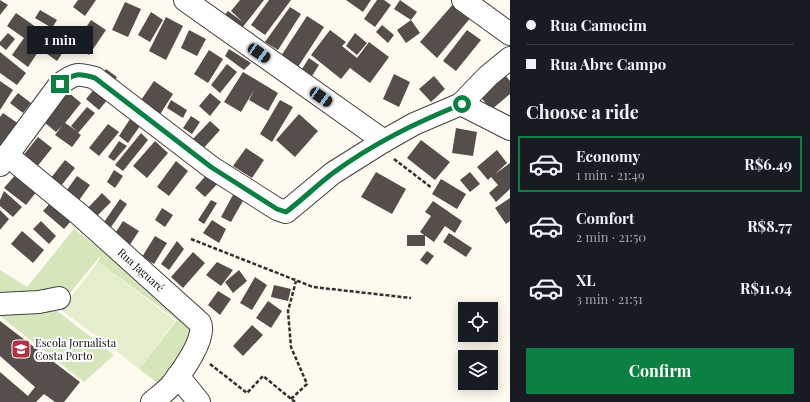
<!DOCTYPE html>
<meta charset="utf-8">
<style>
body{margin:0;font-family:"Playfair Display",serif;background:#20242c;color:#f1f3f6;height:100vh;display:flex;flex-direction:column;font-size:15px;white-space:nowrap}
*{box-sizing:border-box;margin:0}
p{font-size:13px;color:#9ea1a6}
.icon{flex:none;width:22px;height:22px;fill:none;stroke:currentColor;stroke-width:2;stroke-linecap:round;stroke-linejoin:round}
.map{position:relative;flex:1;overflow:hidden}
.panel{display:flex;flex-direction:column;background:#171b24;width:300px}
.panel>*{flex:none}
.banner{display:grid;align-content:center;height:88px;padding:0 16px;background:#171b24}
.buttons{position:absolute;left:458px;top:302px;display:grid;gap:8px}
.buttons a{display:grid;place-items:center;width:40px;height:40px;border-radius:0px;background:#171b24;box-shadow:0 2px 10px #0003;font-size:20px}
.end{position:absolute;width:18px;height:18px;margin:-9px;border:5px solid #0b8043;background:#fff;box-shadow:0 0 0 2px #fff}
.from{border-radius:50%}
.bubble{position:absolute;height:28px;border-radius:0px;background:#171b24;box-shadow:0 2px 10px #0003;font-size:13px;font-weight:700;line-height:28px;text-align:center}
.car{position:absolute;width:12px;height:24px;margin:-12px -6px;border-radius:5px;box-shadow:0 0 3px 1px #0007;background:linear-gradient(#222 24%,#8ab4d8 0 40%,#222 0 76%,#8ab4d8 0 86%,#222 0)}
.banner b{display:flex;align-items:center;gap:14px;height:38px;font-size:15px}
.banner b+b{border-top:1px solid #363941}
.banner i{width:10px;height:10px;background:#f1f3f6}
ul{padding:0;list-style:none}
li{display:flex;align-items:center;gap:12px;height:56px;margin:0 8px 6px;padding:0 8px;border:2px solid transparent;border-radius:0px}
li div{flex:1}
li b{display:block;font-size:15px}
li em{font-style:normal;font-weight:700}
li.active{border-color:#0b8043}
li>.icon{width:36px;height:36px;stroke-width:1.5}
h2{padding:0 16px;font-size:18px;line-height:48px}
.cta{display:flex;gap:8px;margin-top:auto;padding:8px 16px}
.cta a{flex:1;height:46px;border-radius:0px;background:#0b8043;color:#fff;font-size:16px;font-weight:700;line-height:46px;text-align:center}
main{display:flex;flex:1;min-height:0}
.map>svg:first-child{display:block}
.green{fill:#d5e6bb}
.pitch{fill:#e5eecc}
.building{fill:#554e4b}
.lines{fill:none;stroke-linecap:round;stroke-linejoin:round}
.minor-casing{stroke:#414141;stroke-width:24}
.path{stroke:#303030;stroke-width:2.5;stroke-dasharray:4 2;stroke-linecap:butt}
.minor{stroke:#fff;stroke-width:22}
.route{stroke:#0b8043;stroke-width:5}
.labels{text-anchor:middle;stroke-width:4;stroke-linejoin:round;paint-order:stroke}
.street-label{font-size:11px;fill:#0e0e0e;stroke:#fff}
.poi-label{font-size:11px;fill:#0e0e0e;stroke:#fff;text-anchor:start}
</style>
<main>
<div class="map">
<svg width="510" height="402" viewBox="0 0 510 402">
<rect width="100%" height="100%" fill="#fefaef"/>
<polygon class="green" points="74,229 183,311 204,330 163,387 139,369 177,320 98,262 101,255 56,310 114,355 84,382 0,316 0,270 27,287"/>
<polygon class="pitch" points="98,262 175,321 139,369 110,346 61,310"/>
<g class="building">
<polygon points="0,0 8,5 0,15"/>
<polygon points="78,0 96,0 85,16 73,7"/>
<polygon points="240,0 264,0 242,28 224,16 228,11 243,22 231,11"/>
<polygon points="269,0 291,0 265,35 251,25"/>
<polygon points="346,0 371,0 363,12"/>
<polygon points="377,0 384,0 391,5 375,27 364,19"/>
<polygon points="400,0 417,12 411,20 394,9"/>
<polygon points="125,2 141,9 128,37 112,30"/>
<polygon points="455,2 472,16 437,58 420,42"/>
<polygon points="290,7 301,14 278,50 265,42"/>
<polygon points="40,10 57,20 52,28 35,18"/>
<polygon points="151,12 163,20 150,42 138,35"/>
<polygon points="16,13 66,48 57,61 40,49 28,67 12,55 24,38 7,26"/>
<polygon points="307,16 324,27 298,67 281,56"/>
<polygon points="166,17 183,26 166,60 149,51"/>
<polygon points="91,20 106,30 89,55 74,45"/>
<polygon points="411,20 420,33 406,43 397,30"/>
<polygon points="382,25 394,35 388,43 376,32"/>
<polygon points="189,30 206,39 197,56 181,48"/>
<polygon points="330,30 346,42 342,46 357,58 369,42 389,57 370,83 350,68 354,63 341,79 311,55"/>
<polygon points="467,30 481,40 456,71 443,61"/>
<polygon points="8,33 15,39 6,50 0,45 0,42"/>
<polygon points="355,33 367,43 357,55 346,46"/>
<polygon points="229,49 251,63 244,70 225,56"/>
<polygon points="209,50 223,59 208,83 194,74"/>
<polygon points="0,52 26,73 17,85 0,73"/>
<polygon points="309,58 319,65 312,76 302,69"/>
<polygon points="227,64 237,72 220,93 211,85"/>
<polygon points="106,69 117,77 113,83 102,75"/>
<polygon points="243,72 278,93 268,111 249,100 254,90 241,112 224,102"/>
<polygon points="394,74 410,82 399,107 383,99"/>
<polygon points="505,75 510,81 510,94 491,110 480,96"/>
<polygon points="434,76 445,89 431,102 419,89"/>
<polygon points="0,81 13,90 0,110"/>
<polygon points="154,81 173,94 157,119 137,106"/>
<polygon points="95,88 108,99 99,110 86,99"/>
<polygon points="68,92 81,103 65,123 77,131 71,126 87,107 95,113 78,133 81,135 72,147 55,135 62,126 56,132 44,122"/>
<polygon points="18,93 31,103 23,113 10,103"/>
<polygon points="210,93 221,102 210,116 199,106"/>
<polygon points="171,100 187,110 183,118 167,108"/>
<polygon points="280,100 293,107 272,142 260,134"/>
<polygon points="3,113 19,124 2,146 0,145 0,117"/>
<polygon points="299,114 318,131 295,157 276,140"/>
<polygon points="191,116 200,122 192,134 183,128"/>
<polygon points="130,119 140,126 128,143 119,136"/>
<polygon points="210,121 220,130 201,151 191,141"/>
<polygon points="108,124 119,132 99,156 89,148"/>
<polygon points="456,128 477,132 473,156 452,153"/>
<polygon points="141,133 148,140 123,171 115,165"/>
<polygon points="38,137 52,148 36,168 22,157"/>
<polygon points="421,140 450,162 435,180 407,158"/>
<polygon points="119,141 127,146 114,161 108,157"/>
<polygon points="155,141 168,153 147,178 133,166"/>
<polygon points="246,148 264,160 252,178 233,166"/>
<polygon points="497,150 507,163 495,174 510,163 510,189 496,202 489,193 498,185 491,177 488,180 477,167"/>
<polygon points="65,160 75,168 57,191 47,183"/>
<polygon points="176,161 188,171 169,196 157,187"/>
<polygon points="114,170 123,176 115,188 107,182"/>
<polygon points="209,172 220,181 205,197 195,188"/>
<polygon points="376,172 406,189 392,214 361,197"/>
<polygon points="470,172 480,184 470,192 460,180"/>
<polygon points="16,174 37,191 26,205 4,188"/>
<polygon points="77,176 90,185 77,203 64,194"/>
<polygon points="441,179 466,194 457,209 432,194"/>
<polygon points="4,191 22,207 13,217 0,206 0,200"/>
<polygon points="102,193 111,202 95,218 86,210"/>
<polygon points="234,193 244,199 231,222 221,217"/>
<polygon points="510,198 510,221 506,224 495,208"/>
<polygon points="120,199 127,204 109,230 102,225"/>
<polygon points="211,200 217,203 204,224 198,220"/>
<polygon points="433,201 462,221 455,233 445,226 434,242 420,232 431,216 425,212"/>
<polygon points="51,202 72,220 64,229 43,211"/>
<polygon points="162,208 173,215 165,227 155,220"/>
<polygon points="0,210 9,219 0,230"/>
<polygon points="212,220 226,229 219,243 203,233"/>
<polygon points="41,221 56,236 49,244 33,229"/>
<polygon points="123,221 139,231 129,246 114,235"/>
<polygon points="22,231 44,250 33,263 11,244"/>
<polygon points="449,233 472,248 466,257 443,242"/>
<rect x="407" y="235" width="18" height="11"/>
<polygon points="155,236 167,243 154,264 142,257"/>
<polygon points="177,241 184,249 169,270 161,264"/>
<polygon points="427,251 434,256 427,265 420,260"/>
<polygon points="193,252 205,263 183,288 171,277"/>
<polygon points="217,262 233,270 221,286 206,275"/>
<polygon points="239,270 247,281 233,293 225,282"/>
<polygon points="255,277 267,285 252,310 240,303"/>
<polygon points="274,285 291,289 288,301 271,297"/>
<polygon points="218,291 231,299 220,315 208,305"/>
<polygon points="268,301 282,311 271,328 256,318"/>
<polygon points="0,321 80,382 64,402 55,402 44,394 36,402 0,402 0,372 28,396 35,387 0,356"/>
<polygon points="252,325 263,335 243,356 233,346"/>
</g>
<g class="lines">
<g class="minor-casing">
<g id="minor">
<polyline points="185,0 384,141"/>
<polyline points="463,0 510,34"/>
<polyline points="461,104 510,129"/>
<path d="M7 155 80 215 200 323C207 337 182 372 173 383 167 391 159 396 152 402"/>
<path d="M0 165 60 84C75 73 78 73 95 78L211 167 277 209 286 212 333 173 384 141 414 124 461 104 488 76 510 58"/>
<polyline points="0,304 39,302 59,298"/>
<polyline points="178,376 199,402"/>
</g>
</g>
<g class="path">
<polyline points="394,159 432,188"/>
<polyline points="191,239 313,287 411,298"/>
<polyline points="210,364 247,393 263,376 295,402"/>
<polyline points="291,399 307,384 291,347 288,311 296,281"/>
</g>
<use href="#minor" class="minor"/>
</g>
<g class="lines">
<path class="route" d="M60 84C75 73 78 73 95 78L211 167 277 209 286 212C302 200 317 185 333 173 374 143 415 123 462 104"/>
</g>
<defs>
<g id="school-square" transform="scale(1)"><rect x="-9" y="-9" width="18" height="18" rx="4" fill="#b33042" stroke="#fff"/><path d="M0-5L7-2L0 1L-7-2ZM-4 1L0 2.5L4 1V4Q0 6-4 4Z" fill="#fff"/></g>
</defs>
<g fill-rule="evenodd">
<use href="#school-square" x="21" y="349"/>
</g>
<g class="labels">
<g class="street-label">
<text transform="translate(141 270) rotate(42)" y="4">Rua Jaguaré</text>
</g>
<g class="poi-label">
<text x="35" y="347">Escola Jornalista<tspan x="35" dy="13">Costa Porto</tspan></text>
</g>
</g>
</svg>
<div class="buttons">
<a><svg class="icon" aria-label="locate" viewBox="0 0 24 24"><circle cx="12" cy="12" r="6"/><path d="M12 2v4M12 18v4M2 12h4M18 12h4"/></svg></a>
<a><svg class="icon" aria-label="layers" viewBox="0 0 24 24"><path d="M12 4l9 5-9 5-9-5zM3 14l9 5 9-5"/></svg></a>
</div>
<i class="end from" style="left:462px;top:104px"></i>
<i class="end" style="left:60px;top:84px"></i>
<div class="bubble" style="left:27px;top:26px;width:66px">1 min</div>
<i class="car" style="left:259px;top:53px;rotate:125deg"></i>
<i class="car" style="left:321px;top:97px;rotate:125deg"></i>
</div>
<section class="panel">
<div class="banner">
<b><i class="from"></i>Rua Camocim</b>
<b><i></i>Rua Abre Campo</b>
</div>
<h2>Choose a ride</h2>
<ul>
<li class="active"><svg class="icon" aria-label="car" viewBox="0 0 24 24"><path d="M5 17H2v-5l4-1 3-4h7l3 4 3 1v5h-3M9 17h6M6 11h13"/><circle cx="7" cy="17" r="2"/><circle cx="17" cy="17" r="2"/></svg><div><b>Economy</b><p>1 min · 21:49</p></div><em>R$6.49</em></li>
<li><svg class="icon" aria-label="car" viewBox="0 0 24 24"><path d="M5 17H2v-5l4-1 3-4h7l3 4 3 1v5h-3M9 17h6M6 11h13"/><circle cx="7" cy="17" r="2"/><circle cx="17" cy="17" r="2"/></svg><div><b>Comfort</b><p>2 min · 21:50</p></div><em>R$8.77</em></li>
<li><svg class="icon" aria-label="car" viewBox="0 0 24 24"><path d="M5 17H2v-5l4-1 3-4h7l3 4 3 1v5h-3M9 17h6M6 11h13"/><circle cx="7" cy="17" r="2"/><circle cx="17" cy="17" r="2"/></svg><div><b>XL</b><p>3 min · 21:51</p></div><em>R$11.04</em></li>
</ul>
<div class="cta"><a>Confirm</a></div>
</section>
</main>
